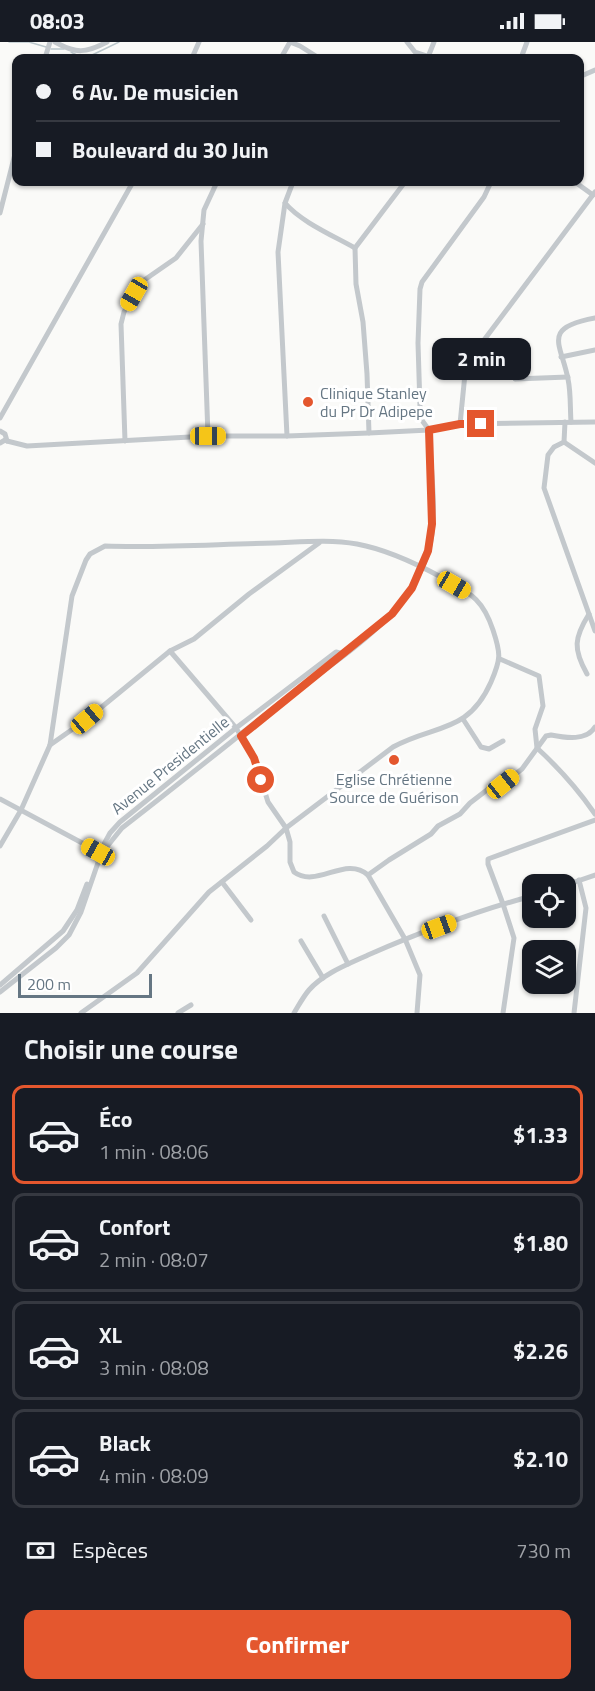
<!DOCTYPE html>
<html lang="fr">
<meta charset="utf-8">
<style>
body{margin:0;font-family:"Titillium Web",sans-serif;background:#20242c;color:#f1f3f6;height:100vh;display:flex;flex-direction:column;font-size:22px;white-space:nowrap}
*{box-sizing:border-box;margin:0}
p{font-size:20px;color:#9ea1a6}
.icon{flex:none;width:33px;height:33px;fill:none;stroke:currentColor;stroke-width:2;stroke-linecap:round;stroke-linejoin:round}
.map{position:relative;height:971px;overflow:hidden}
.sheet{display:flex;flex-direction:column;background:#171b24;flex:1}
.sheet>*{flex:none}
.top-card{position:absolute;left:12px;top:12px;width:572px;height:132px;border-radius:12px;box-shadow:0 2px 4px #0004;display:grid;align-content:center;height:132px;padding:0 24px;background:#171b24}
.tools{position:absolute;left:522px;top:832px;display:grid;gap:12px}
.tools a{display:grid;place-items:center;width:54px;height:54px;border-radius:12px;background:#171b24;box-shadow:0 2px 4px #0004;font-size:30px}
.scale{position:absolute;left:18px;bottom:15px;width:134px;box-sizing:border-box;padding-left:6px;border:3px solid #657683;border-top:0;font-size:16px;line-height:21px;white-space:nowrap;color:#657683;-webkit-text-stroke:4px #fff;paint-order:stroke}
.end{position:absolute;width:27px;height:27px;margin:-14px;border:8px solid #e4572e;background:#fff;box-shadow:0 0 0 3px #fff}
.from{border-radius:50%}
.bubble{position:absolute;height:42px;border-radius:12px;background:#171b24;box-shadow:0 2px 4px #0004;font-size:20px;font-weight:700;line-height:42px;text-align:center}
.car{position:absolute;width:18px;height:36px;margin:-18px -9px;border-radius:8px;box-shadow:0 0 4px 2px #0007;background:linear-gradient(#f5c518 24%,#345 0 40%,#f5c518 0 76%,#345 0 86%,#f5c518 0)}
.top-card b{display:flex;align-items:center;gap:21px;height:57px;font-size:22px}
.top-card b+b{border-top:2px solid #363941}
.top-card i{width:15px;height:15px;background:#f1f3f6}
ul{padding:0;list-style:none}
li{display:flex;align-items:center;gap:18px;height:99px;margin:0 12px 9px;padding:0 12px;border:3px solid #363941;border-radius:12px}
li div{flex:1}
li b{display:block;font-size:22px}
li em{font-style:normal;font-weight:700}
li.on{border-color:#e4572e}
li>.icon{width:54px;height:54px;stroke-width:1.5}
h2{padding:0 24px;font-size:27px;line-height:72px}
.pay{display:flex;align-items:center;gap:15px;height:66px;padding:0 24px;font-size:22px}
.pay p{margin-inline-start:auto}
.action{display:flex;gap:12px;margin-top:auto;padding:12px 24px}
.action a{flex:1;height:69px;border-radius:12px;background:#e4572e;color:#fff;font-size:24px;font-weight:700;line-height:69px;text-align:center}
.status{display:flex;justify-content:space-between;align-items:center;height:42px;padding:0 30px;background:#171b24;direction:ltr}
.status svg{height:16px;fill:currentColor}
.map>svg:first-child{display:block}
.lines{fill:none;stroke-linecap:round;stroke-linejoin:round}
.stream{stroke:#bbc7cb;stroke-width:1.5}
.minor{stroke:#c3c8cc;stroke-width:5}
.route{stroke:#e4572e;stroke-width:8}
.poi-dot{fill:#e4572e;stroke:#fff;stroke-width:2}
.labels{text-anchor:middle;stroke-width:6;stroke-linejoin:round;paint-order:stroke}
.poi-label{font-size:16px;fill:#657683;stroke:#fff;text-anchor:start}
.street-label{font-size:16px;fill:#657683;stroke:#fff}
</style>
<div class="status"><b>08:03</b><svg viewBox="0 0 49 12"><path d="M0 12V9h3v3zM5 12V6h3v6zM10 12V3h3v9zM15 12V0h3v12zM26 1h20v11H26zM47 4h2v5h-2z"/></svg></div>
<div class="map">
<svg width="595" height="971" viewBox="0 0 595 971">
<rect width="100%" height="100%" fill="#fafaf8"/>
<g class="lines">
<g class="stream">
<polyline points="9,0 29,0 46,5"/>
<polyline points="51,7 64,7"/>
<polyline points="71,10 82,16 90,14 119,0"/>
</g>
<g class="minor">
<path d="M55 0C76 12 86 11 107 0"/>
<polyline points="407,0 415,10 433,16"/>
<polyline points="428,15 434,0"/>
<polyline points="45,16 50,0"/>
<polyline points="192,16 199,0"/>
<polyline points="281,16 290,0 300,4 319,16"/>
<polyline points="521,16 527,0"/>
<polyline points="579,35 595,28"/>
<polyline points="575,140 593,153"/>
<path d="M285 161C301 180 334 194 355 206"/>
<polyline points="0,171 16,108"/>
<polyline points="561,315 595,308"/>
<polyline points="515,337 568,335"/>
<polyline points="0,376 133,140"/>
<polyline points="565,380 564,400 554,405 548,413 544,446 595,589"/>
<path d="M571 380C570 366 571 351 568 337 561 301 541 286 595 276"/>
<polyline points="460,382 465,332 475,310 595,150"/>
<polyline points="429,388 421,377 420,365 418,301 420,247 422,240 484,155 491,140"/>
<polyline points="0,389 5,392 7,399 5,398 0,401"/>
<polyline points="369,391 367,332 363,280 356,242 355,206 405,140"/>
<polyline points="208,394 201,199 204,168 217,140"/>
<polyline points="287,394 278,210 285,161 293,140"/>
<polyline points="7,399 27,404 208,394 287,394 369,391 429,388 460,382 595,380"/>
<polyline points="125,399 121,282 124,270 140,241 176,216 203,182"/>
<polyline points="564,400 595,421"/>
<path d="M170 609 236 686 254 715 268 760 286 786 290 800V820L294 830C317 847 345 813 368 833L405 897 420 933 417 971"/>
<path d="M500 617 539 634 543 664 535 687 537 706C560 727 577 746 595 772"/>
<path d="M587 632C573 607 574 596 589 572"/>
<polyline points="463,677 481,705 489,707 503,699"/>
<polyline points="50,703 87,677 170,609 194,597 249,552 319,501"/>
<polyline points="0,757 99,810"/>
<path d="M0 804 21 768 50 703 72 554 86 518 90 512 105 504C162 506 218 502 274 501 301 500 330 497 357 502 384 507 417 522 441 535 469 551 482 555 493 588 501 612 501 617 491 640 468 692 435 682 393 705L286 786 267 804 209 850 137 931 81 971"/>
<polyline points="96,817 110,791 120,780 236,686 336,610 344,612"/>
<path d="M368 833 389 818 431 792 438 784 460 772 470 761 496 741 503 742 522 727 546 694 551 693C566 696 587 699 595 685"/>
<polyline points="222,840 251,878"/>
<polyline points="566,843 595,833"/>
<polyline points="324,874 348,922"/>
<polyline points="301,899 323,936"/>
<polyline points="0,943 63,889 77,868 87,842"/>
<path d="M0 950 56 906 69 893 81 870 101 812 122 786C175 745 227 703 280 661 334 618 405 581 428 511 439 477 430 423 429 388"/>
<polyline points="178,971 191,963"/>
<path d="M294 971C299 963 303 955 309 948 324 931 349 922 368 913 421 890 476 869 532 854"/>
<polyline points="503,971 514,896 503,862 488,822 488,817 595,778"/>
<polyline points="574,971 586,866 579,838"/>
</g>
</g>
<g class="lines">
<polyline class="route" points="261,738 254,716 241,694 392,572 412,546 428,509 432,482 429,388 460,382 481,382"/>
</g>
<g class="poi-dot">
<circle cx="308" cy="360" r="6"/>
<circle cx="394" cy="718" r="6"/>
</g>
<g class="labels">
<g class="poi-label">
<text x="320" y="357">Clinique Stanley<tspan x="320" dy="18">du Pr Dr Adipepe</tspan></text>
<text x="394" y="743" text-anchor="middle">Eglise Chrétienne<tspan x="394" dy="18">Source de Guérison</tspan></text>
</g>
<g class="street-label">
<text transform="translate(170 723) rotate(-39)" y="6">Avenue Presidentielle</text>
</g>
</g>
</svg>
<div class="tools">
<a><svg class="icon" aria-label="locate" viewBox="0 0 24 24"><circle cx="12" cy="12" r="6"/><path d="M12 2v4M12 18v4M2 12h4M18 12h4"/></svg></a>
<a><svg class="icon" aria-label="layers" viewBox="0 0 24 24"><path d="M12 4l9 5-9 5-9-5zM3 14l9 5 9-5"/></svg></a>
</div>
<div class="scale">200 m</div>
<i class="end from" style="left:261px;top:738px"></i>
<i class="end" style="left:481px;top:382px"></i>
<div class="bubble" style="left:432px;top:296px;width:99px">2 min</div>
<i class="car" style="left:134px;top:252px;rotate:210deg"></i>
<i class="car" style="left:208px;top:394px;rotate:90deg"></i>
<i class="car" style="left:454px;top:543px;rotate:120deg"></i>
<i class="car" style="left:87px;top:677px;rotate:50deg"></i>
<i class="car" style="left:503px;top:742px;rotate:51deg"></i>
<i class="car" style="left:98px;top:810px;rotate:299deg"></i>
<i class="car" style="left:439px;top:885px;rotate:70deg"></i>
<div class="top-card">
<b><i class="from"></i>6 Av. De musicien</b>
<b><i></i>Boulevard du 30 Juin</b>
</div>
</div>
<section class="sheet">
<h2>Choisir une course</h2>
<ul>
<li class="on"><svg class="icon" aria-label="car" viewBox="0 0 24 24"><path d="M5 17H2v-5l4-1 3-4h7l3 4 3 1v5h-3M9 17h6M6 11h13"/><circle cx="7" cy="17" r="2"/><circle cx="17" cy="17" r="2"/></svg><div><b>Éco</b><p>1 min · 08:06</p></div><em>$1.33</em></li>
<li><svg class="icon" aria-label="car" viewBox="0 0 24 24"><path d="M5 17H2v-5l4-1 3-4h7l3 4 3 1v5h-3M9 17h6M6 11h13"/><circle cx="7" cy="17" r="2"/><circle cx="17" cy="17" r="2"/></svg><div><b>Confort</b><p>2 min · 08:07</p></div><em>$1.80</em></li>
<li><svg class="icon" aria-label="car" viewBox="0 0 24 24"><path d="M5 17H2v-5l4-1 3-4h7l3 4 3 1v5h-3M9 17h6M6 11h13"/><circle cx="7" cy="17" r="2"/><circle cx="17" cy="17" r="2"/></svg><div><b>XL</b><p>3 min · 08:08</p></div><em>$2.26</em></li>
<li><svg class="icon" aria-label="car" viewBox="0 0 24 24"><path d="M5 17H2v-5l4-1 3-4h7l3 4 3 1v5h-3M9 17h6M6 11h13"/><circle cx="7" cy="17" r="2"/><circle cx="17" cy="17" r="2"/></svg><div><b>Black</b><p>4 min · 08:09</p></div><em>$2.10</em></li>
</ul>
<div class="pay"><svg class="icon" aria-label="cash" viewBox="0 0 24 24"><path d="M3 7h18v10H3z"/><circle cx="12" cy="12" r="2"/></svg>Espèces<p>730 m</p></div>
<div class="action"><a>Confirmer</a></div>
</section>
